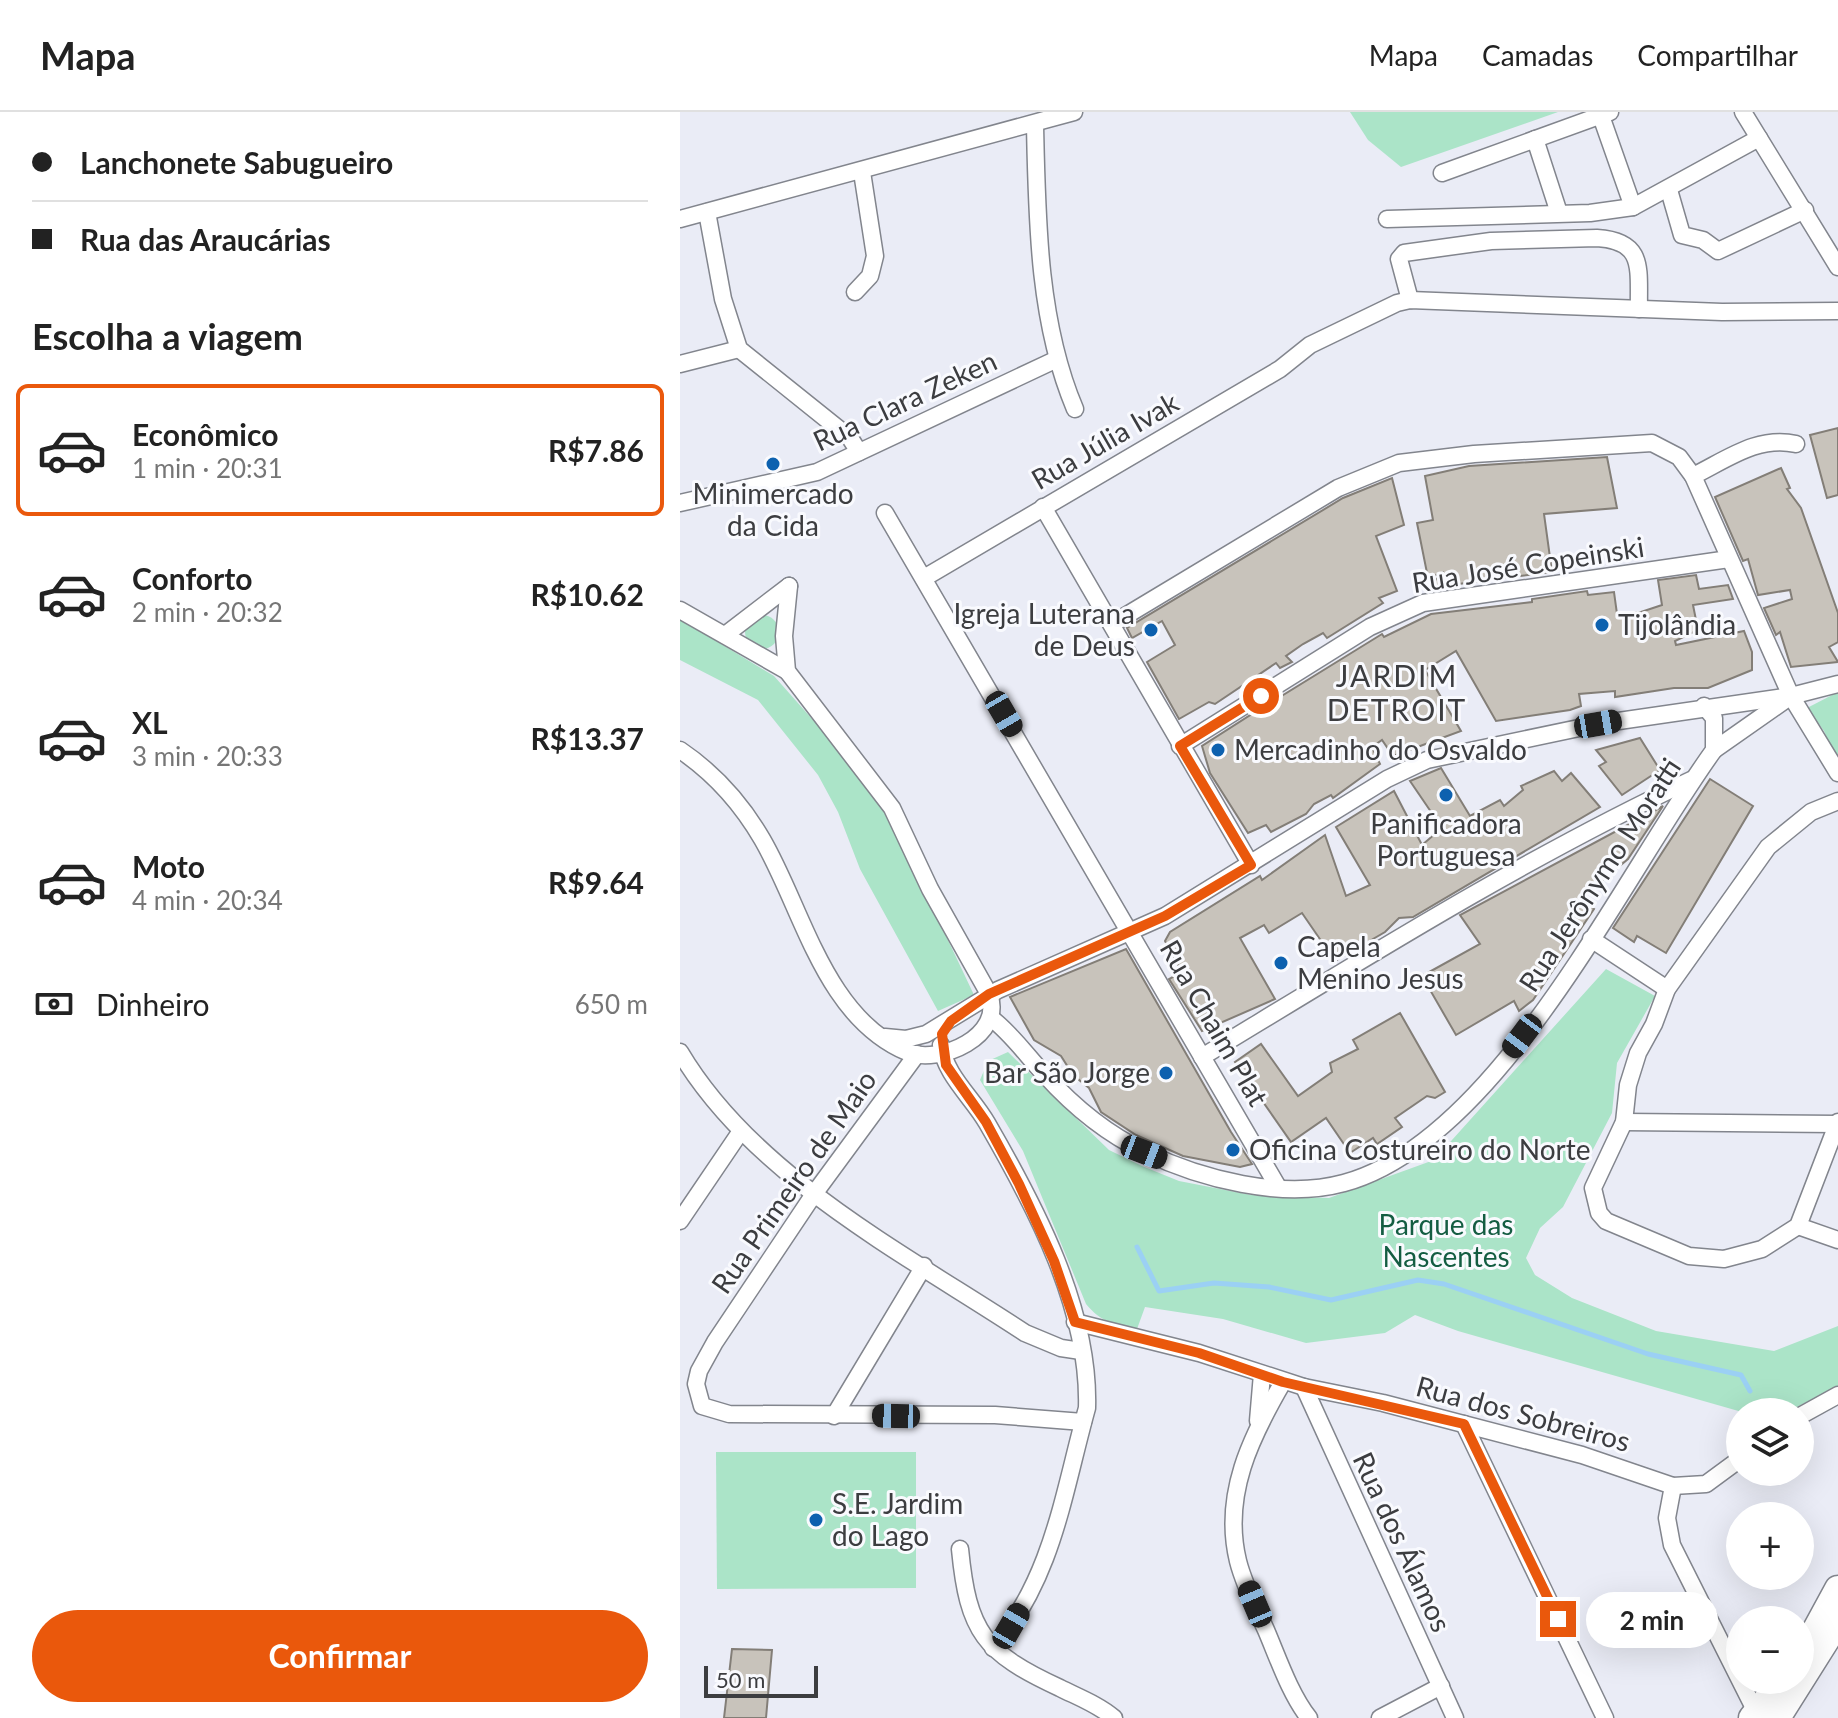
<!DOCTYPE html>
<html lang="pt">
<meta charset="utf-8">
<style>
body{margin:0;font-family:Lato,sans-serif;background:#f6f6f6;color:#222;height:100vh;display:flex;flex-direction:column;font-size:30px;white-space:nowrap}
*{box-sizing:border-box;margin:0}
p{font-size:26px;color:#767676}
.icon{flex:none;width:44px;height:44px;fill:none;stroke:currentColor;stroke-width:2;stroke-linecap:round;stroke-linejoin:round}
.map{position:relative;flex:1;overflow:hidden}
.sheet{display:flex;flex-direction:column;background:#fff;width:680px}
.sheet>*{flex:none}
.top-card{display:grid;align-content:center;height:176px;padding:0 32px;background:#fff}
.fabs{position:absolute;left:1046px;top:1286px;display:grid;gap:16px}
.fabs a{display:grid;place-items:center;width:88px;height:88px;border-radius:50%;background:#fff;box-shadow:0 8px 32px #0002;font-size:40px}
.scale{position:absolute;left:24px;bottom:20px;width:114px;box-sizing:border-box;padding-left:8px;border:4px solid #3c3d40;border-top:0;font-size:22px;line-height:28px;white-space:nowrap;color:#3c3d40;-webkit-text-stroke:6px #f9fafe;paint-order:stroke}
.end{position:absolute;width:36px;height:36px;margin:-18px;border:10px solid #ea580c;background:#fff;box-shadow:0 0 0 4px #fff}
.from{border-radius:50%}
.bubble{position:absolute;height:56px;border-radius:28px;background:#fff;box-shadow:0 8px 32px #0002;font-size:26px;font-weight:700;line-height:56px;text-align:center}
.car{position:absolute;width:24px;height:48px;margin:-24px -12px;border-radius:10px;box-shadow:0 0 6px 2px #0007;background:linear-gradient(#222 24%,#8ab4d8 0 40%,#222 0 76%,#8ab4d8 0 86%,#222 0)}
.top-card b{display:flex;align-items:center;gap:28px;height:76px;font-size:30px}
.top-card b+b{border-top:2px solid #e0e0e0}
.top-card i{width:20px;height:20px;background:#222}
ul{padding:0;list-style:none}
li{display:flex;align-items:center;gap:24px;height:132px;margin:0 16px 12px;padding:0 16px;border:4px solid transparent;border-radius:12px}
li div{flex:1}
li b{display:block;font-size:30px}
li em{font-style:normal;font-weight:700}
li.on{border-color:#ea580c}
li>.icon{width:72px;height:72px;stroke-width:1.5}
h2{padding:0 32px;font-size:36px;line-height:96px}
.pay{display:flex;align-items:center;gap:20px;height:88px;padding:0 32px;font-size:30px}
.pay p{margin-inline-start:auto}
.button{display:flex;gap:16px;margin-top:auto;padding:16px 32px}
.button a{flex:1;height:92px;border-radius:48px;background:#ea580c;color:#fff;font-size:32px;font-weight:700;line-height:92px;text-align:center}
header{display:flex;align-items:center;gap:48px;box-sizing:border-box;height:112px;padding:0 40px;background:#fff;border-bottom:2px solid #e0e0e0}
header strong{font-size:38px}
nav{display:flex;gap:44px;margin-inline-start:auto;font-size:28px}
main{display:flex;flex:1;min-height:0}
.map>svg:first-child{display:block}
.green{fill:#abe4c8}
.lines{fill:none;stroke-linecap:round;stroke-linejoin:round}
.stream{stroke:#9bd0f4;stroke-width:5}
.building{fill:#c8c3bb;stroke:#837e77;stroke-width:2}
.street-casing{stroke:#82858d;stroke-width:19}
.primary-casing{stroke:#82858d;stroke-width:29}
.street{stroke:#fff;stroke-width:16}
.primary{stroke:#fff;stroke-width:26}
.route{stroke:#ea580c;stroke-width:10}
.poi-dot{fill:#0d61af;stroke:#f9fafe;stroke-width:3}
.labels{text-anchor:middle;stroke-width:6;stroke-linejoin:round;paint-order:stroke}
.street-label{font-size:28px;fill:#3c3d40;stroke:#f9fafe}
.poi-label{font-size:28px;fill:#3c3d40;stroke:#f9fafe;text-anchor:start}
.park-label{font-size:28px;fill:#145d42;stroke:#f9fafe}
.neighbourhood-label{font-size:30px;letter-spacing:2px;fill:#3c3d40;stroke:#f9fafe}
</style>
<header>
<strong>Mapa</strong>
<nav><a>Mapa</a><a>Camadas</a><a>Compartilhar</a></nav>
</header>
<main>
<section class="sheet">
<div class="top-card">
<b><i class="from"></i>Lanchonete Sabugueiro</b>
<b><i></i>Rua das Araucárias</b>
</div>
<h2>Escolha a viagem</h2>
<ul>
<li class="on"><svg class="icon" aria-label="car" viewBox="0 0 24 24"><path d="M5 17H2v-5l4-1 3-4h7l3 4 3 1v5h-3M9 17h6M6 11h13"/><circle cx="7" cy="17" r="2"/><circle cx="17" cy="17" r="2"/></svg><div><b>Econômico</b><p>1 min · 20:31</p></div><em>R$7.86</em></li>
<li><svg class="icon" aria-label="car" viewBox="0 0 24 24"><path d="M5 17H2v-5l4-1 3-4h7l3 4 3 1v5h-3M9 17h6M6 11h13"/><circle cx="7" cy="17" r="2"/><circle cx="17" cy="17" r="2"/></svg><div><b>Conforto</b><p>2 min · 20:32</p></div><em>R$10.62</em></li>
<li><svg class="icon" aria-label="car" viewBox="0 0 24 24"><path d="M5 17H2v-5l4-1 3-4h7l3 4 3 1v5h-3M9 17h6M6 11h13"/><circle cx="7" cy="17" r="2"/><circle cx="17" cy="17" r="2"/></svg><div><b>XL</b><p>3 min · 20:33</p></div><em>R$13.37</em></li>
<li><svg class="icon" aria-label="car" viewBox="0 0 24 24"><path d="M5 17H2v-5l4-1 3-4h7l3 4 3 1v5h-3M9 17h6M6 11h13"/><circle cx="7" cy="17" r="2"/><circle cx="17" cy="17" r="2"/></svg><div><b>Moto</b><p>4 min · 20:34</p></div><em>R$9.64</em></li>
</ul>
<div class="pay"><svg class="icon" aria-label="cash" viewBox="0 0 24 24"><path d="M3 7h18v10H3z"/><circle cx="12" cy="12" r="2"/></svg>Dinheiro<p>650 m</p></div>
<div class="button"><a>Confirmar</a></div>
</section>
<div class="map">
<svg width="1158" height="1606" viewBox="0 0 1158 1606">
<rect width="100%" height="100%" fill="#eaecf6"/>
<g class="green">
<polygon points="670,0 878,0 721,55 688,28"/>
<circle cx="82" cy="520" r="17"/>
<polygon points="0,507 94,564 180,661 214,714 294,883 258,899 180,757 158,700 138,663 78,588 0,548"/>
<polygon points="1158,580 1158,652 1144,619 1127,596"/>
<path d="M926 857 975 884 937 951 932 1001 883 1095 860 1116 846 1146 855 1163 892 1186 976 1219 1094 1239 1158 1214V1274L1107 1300H1062L778 1219 735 1203 705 1221 626 1231 543 1207 465 1195 457 1217C434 1213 421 1210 406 1192L343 1039 300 968 308 949 328 940 429 1038 462 1054 499 1069 571 1083 649 1086 754 1048Z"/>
<polygon points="36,1340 236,1340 236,1476 37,1477"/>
</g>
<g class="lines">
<polyline class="stream" points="457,1135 479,1179 534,1171 589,1175 651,1188 738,1168 764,1172 968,1242 1061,1263 1070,1279"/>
</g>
<g class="building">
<polygon points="1158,316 1158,383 1147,386 1130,323"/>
<polygon points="927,345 937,396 864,402 872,460 747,476 764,460 748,466 737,411 753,408 745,364 789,354"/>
<polygon points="1101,356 1110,376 1107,377 1121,396 1158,501 1158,530 1149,535 1158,550 1111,555 1100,520 1096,523 1084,496 1112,487 1110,478 1078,483 1068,447 1063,449 1035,385"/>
<polygon points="712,366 724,413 696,424 717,479 699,486 703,491 647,526 643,521 623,532 606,544 612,550 600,556 596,551 535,592 529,590 499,607 467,550 495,533 482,509 452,526 447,516 663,386"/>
<polygon points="1016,463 1019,477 1048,473 1053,487 1013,493 1018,518 995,529 996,533 1064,519 1072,540 1072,558 1028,576 994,576 935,585 935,579 899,582 901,594 890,598 816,609 776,539 745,558 781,619 713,644 702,628 692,635 700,652 653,686 651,683 634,692 626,702 591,720 586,713 568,721 530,661 522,634 572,602 583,599 582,596 702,522 704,525 751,502 852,490 852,487 907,479 908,483 934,480 937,502 961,500 982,493 978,468"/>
<polygon points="960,626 980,658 942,683 919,654 926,650 916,638"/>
<polygon points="761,656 790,704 820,688 824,694 843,678 841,674 874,659 882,669 891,661 920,695 733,805 719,806 705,820 655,849 622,801 589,821 584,813 560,826 595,887 522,919 489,867 502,860 485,829 490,820 580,764 582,768 645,723 666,784 690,773 656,715 714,679 742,733 762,716 730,669"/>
<polygon points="1030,667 1073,694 986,841 957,824 954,830 933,816"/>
<polygon points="983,694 948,747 900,787 914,797 853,888 839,899 834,889 776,923 742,864 800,832 780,803"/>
<polygon points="446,837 551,1020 572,1052 560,1055 503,1044 456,1023 421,1000 409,976 393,963 381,944 354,928 330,885"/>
<polygon points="720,901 765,980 755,986 747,984 715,1006 722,1015 697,1032 693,1026 670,1041 646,1006 611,1030 555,950 581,932 618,984 652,960 650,951 678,937 673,928"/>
<polygon points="52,1537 92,1538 86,1606 44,1606"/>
</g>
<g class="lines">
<g class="street-casing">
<g id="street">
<polyline points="1063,0 1158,155"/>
<polyline points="921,4 953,95"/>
<path d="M355 13C357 107 358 210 395 297"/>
<polyline points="855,27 879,101"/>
<polyline points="762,61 930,0"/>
<polyline points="989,78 1002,123 1023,128 1038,139 1125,98"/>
<polyline points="27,100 43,187 59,237 170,326 179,340"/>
<polyline points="0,107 394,0"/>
<polyline points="707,107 910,101 953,95 1079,26"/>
<polyline points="175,180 190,164 195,144 182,60"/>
<path d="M730 188 719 147 724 141 811 129 917 126C966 129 958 158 959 197"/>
<polyline points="0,252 59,237"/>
<path d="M1013 364C1046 348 1078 323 1116 332"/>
<polyline points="0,391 137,360 375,248"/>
<polyline points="363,395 571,753"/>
<polyline points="205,401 598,1075"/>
<polyline points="244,466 600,257 630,233 717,191 730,188 1042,200 1158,199"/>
<polyline points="0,498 107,559"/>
<polyline points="432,512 658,376 719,351 794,342 972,331 999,345 1013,364 1111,584 1158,661"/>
<polyline points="45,523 109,474"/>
<polyline points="500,634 690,515 743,491 1049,447"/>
<path d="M0 638C34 661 61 691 82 727 123 797 144 905 227 940 260 953 325 924 309 882L250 777 212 696 107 559 104 524 109 474"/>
<polyline points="1034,638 1111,584 1158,572"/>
<polyline points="1158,689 1131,700 1088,735 987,877 974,912 958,941 948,973 944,1010 913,1076 919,1101 926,1109 1009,1144 1044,1147 1082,1137 1118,1114 1158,1010"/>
<polyline points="911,827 987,877"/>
<path d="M311 906C332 922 347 944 365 963 393 994 427 1022 465 1040 521 1067 602 1088 664 1071 819 1029 943 763 1034 638V606L1024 594"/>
<polyline points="205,925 226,927 246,922 318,878 485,804 707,667 747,648 918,612 1111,584"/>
<path d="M261 933C265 963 292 985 307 1011 355 1094 410 1197 407 1296 383 1382 373 1466 313 1536"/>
<path d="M0 940C74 1065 227 1143 345 1221L381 1236 401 1239"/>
<polyline points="237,942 134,1082 35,1230 19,1259 16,1272 22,1294 49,1302 315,1303 403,1310"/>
<path d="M522 945C682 848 841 748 1011 668"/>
<polyline points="944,1010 1157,1012"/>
<polyline points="0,1109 61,1019"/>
<polyline points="1118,1114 1158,1128"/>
<polyline points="395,1210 519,1241 624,1275 703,1291 902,1343 993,1374 1026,1372 1060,1347"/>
<path d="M603 1270C571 1325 542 1383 558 1449 564 1473 576 1496 586 1518 598 1546 610 1582 629 1606"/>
<polyline points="624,1275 775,1606"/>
<polyline points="154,1304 244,1154"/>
<polyline points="1120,1304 1158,1283"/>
<polyline points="578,1309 582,1262"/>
<polyline points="784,1312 925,1606"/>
<polyline points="993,1374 987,1406 992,1433 1079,1606"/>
<path d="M280 1437C288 1520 304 1541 380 1576 398 1585 419 1593 434 1606"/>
<polyline points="700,1606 761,1574"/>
</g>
</g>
<g class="primary-casing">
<g id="primary">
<polyline points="1133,1523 1158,1477"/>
<polyline points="1072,1606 1103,1568"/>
<polyline points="1097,1606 1158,1509"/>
</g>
</g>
<use href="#street" class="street"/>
<use href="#primary" class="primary"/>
</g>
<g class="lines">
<polyline class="route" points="581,584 500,634 571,753 485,804 309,882 271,909 262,922 266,953 306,1010 339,1072 374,1149 395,1210 519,1241 603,1270 784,1312 878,1507"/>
</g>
<g class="poi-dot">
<circle cx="93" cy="352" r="8"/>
<circle cx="922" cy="513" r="8"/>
<circle cx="471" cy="518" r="8"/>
<circle cx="538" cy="638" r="8"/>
<circle cx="766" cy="683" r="8"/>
<circle cx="601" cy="851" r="8"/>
<circle cx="486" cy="961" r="8"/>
<circle cx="553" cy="1038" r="8"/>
<circle cx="136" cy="1408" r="8"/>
</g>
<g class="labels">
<g class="street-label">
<text transform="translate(225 289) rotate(-25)" y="10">Rua Clara Zeken</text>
<text transform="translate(425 329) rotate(-30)" y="10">Rua Júlia Ivak</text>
<text transform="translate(848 453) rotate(-9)" y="10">Rua José Copeinski</text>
<text transform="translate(920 763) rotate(-57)" y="10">Rua Jerônymo Moratti</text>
<text transform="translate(534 911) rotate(60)" y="10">Rua Chaim Plat</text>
<text transform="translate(114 1070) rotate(-55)" y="10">Rua Primeiro de Maio</text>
<text transform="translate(843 1302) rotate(15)" y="10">Rua dos Sobreiros</text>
<text transform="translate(722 1430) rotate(65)" y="10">Rua dos Álamos</text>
</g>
<g class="poi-label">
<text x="93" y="392" text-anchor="middle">Minimercado<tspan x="93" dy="32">da Cida</tspan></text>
<text x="455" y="512" text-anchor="end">Igreja Luterana<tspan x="455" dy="32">de Deus</tspan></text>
<text x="938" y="523">Tijolândia</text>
<text x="554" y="648">Mercadinho do Osvaldo</text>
<text x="766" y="722" text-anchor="middle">Panificadora<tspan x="766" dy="32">Portuguesa</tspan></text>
<text x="617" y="845">Capela<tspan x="617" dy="32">Menino Jesus</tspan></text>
<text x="470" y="971" text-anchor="end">Bar São Jorge</text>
<text x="569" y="1048">Oficina Costureiro do Norte</text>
<text x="152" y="1402">S.E. Jardim<tspan x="152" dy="32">do Lago</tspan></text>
</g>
<g class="park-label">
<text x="766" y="1123">Parque das<tspan x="766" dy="32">Nascentes</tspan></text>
</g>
<g class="neighbourhood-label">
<text x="717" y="575">JARDIM<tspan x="717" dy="34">DETROIT</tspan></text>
</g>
</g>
</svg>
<div class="fabs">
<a><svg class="icon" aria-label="layers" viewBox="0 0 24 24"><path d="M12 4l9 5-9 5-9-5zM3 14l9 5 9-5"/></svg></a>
<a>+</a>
<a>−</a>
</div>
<div class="scale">50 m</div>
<i class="end from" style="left:581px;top:584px"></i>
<i class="end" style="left:878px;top:1507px"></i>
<div class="bubble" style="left:906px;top:1480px;width:132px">2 min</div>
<i class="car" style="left:324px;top:602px;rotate:150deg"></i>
<i class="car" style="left:918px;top:612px;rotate:80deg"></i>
<i class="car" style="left:842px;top:924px;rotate:217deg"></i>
<i class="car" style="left:464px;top:1040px;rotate:111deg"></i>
<i class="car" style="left:216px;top:1304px;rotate:271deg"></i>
<i class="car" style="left:575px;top:1492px;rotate:337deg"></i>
<i class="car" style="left:331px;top:1514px;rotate:30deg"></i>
</div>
</main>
